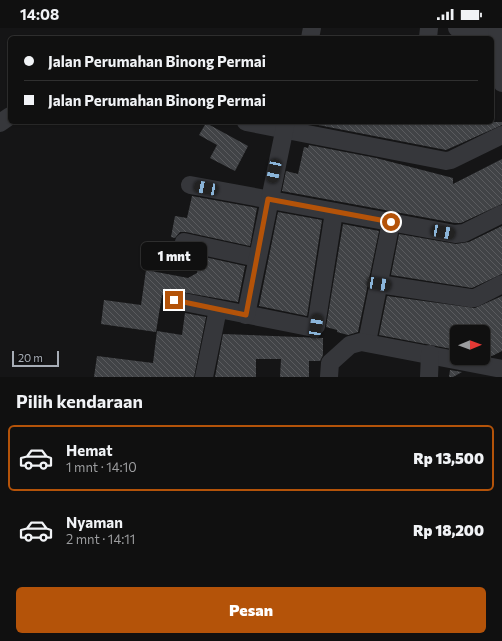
<!DOCTYPE html>
<html lang="id">
<meta charset="utf-8">
<style>
body{margin:0;font-family:Commissioner,sans-serif;background:#191919;color:#f1f3f6;height:100vh;display:flex;flex-direction:column;font-size:15px;white-space:nowrap}
*{box-sizing:border-box;margin:0}
p{font-size:13px;color:#9c9d9f}
.icon{flex:none;width:22px;height:22px;fill:none;stroke:currentColor;stroke-width:2;stroke-linecap:round;stroke-linejoin:round}
.map{position:relative;height:349px;overflow:hidden}
.details{display:flex;flex-direction:column;background:#101010;flex:1}
.details>*{flex:none}
.guide{position:absolute;left:8px;top:8px;width:486px;height:88px;border-radius:6px;box-shadow:0 1px 3px #0004,0 0 0 1px #303030;display:grid;align-content:center;height:88px;padding:0 16px;background:#101010}
.needle{width:26px;rotate:89deg}
.buttons{position:absolute;left:450px;top:297px;display:grid;gap:8px}
.buttons a{display:grid;place-items:center;width:40px;height:40px;border-radius:6px;background:#101010;box-shadow:0 1px 3px #0004,0 0 0 1px #303030;font-size:20px}
.scale{position:absolute;left:12px;bottom:10px;width:47px;box-sizing:border-box;padding-left:4px;border:2px solid #a7adb6;border-top:0;font-size:11px;line-height:14px;white-space:nowrap;color:#a7adb6;-webkit-text-stroke:3px #101011;paint-order:stroke}
.end{position:absolute;width:18px;height:18px;margin:-9px;border:5px solid #b45309;background:#fff;box-shadow:0 0 0 2px #fff}
.from{border-radius:50%}
.bubble{position:absolute;height:28px;border-radius:6px;background:#101010;box-shadow:0 1px 3px #0004,0 0 0 1px #303030;font-size:13px;font-weight:800;line-height:28px;text-align:center}
.car{position:absolute;width:12px;height:24px;margin:-12px -6px;border-radius:5px;box-shadow:0 0 3px 1px #0007;background:linear-gradient(#222 24%,#8ab4d8 0 40%,#222 0 76%,#8ab4d8 0 86%,#222 0)}
.guide b{display:flex;align-items:center;gap:14px;height:38px;font-size:15px}
.guide b+b{border-top:1px solid #303030}
.guide i{width:10px;height:10px;background:#f1f3f6}
ul{padding:0;list-style:none}
li{display:flex;align-items:center;gap:12px;height:66px;margin:0 8px 6px;padding:0 8px;border:2px solid transparent;border-radius:6px}
li div{flex:1}
li b{display:block;font-size:15px}
li em{font-style:normal;font-weight:800}
li.active{border-color:#b45309}
li>.icon{width:36px;height:36px;stroke-width:1.5}
h2{padding:0 16px;font-size:18px;line-height:48px}
.primary-button{display:flex;gap:8px;margin-top:auto;padding:8px 16px}
.primary-button a{flex:1;height:46px;border-radius:6px;background:#b45309;color:#fff;font-size:16px;font-weight:800;line-height:46px;text-align:center}
.status{display:flex;justify-content:space-between;align-items:center;height:28px;padding:0 20px;background:#101010;direction:ltr}
.status svg{height:11px;fill:currentColor}
.map>svg:first-child{display:block}
.building{fill:url(#building-back-hatch)}
.lines{fill:none;stroke-linecap:round;stroke-linejoin:round}
.minor{stroke:#36373b;stroke-width:18}
.route{stroke:#b45309;stroke-width:5}
</style>
<div class="status"><b>14:08</b><svg viewBox="0 0 49 12"><path d="M0 12V9h3v3zM5 12V6h3v6zM10 12V3h3v9zM15 12V0h3v12zM26 1h20v11H26zM47 4h2v5h-2z"/></svg></div>
<div class="map">
<svg width="502" height="349" viewBox="0 0 502 349">
<defs>
<pattern id="building-back-hatch" width="6" height="6" patternUnits="userSpaceOnUse"><rect width="6" height="6" fill="#414346"/><path d="M-1 5l2 2M0 0l6 6M5-1l2 2" fill="none" stroke="#5a5b5e"/></pattern>
</defs>
<rect width="100%" height="100%" fill="#151516"/>
<g class="building">
<polygon points="314,94 502,94 502,97 446,122 313,96"/>
<polygon points="206,95 248,118 235,143 210,130 217,117 199,107"/>
<polygon points="309,117 376,130 453,150 453,156 502,131 502,176 461,195 455,195 282,163 286,143 298,146 304,119 308,120"/>
<polygon points="192,168 257,180 250,218 186,204 180,204 175,210 171,209 175,188 187,190"/>
<polygon points="278,184 322,192 307,288 259,278"/>
<polygon points="343,196 379,203 358,304 348,307 337,304 337,302 326,299"/>
<polygon points="502,198 502,246 472,260 391,247 399,206 456,216 469,214"/>
<polygon points="200,228 245,238 238,274 171,262 165,268 162,267 156,304 101,296 104,272 141,277 146,242 188,250 197,245"/>
<polygon points="387,268 475,280 502,268 502,323 492,328 483,327 483,304 457,304 457,322 379,307"/>
<polygon points="185,285 206,289 194,349 94,349 97,328 153,335 157,303 182,307"/>
<polygon points="223,306 323,310 323,327 320,333 309,333 309,349 280,349 281,331 256,331 256,349 215,349"/>
<polygon points="450,342 462,344 453,349 449,349"/>
</g>
<g class="lines">
<g class="minor">
<polyline points="457,0 497,5"/>
<polyline points="498,0 493,38 502,55"/>
<polyline points="310,10 312,0"/>
<polyline points="428,10 429,0"/>
<polyline points="246,94 446,133 451,132 502,107"/>
<polyline points="0,95 10,88"/>
<polyline points="190,157 455,206 464,205 502,186"/>
<polyline points="184,214 257,230"/>
<polyline points="379,256 470,270 475,270 502,256"/>
<polyline points="174,272 314,300 316,298 334,184"/>
<polyline points="246,287 286,94"/>
<polyline points="367,314 391,194"/>
<polyline points="204,349 218,281"/>
<polyline points="329,349 330,335 350,317 361,314 502,341"/>
<polyline points="429,349 430,326"/>
</g>
</g>
<g class="lines">
<polyline class="route" points="174,272 246,287 268,171 391,194"/>
</g>
</svg>
<div class="buttons">
<a><svg class="needle" viewBox="-14 -14 28 28"><path d="M0-13l5 13h-10z" fill="#e53935"/><path d="M0 13l5-13h-10z" fill="#9c9d9f"/></svg></a>
</div>
<div class="scale">20 m</div>
<i class="end from" style="left:391px;top:194px"></i>
<i class="end" style="left:174px;top:272px"></i>
<div class="bubble" style="left:141px;top:214px;width:66px">1 mnt</div>
<i class="car" style="left:274px;top:143px;rotate:192deg"></i>
<i class="car" style="left:206px;top:160px;rotate:281deg"></i>
<i class="car" style="left:443px;top:204px;rotate:101deg"></i>
<i class="car" style="left:379px;top:256px;rotate:99deg"></i>
<i class="car" style="left:316px;top:298px;rotate:9deg"></i>
<div class="guide">
<b><i class="from"></i>Jalan Perumahan Binong Permai</b>
<b><i></i>Jalan Perumahan Binong Permai</b>
</div>
</div>
<section class="details">
<h2>Pilih kendaraan</h2>
<ul>
<li class="active"><svg class="icon" aria-label="car" viewBox="0 0 24 24"><path d="M5 17H2v-5l4-1 3-4h7l3 4 3 1v5h-3M9 17h6M6 11h13"/><circle cx="7" cy="17" r="2"/><circle cx="17" cy="17" r="2"/></svg><div><b>Hemat</b><p>1 mnt · 14:10</p></div><em>Rp 13,500</em></li>
<li><svg class="icon" aria-label="car" viewBox="0 0 24 24"><path d="M5 17H2v-5l4-1 3-4h7l3 4 3 1v5h-3M9 17h6M6 11h13"/><circle cx="7" cy="17" r="2"/><circle cx="17" cy="17" r="2"/></svg><div><b>Nyaman</b><p>2 mnt · 14:11</p></div><em>Rp 18,200</em></li>
</ul>
<div class="primary-button"><a>Pesan</a></div>
</section>
